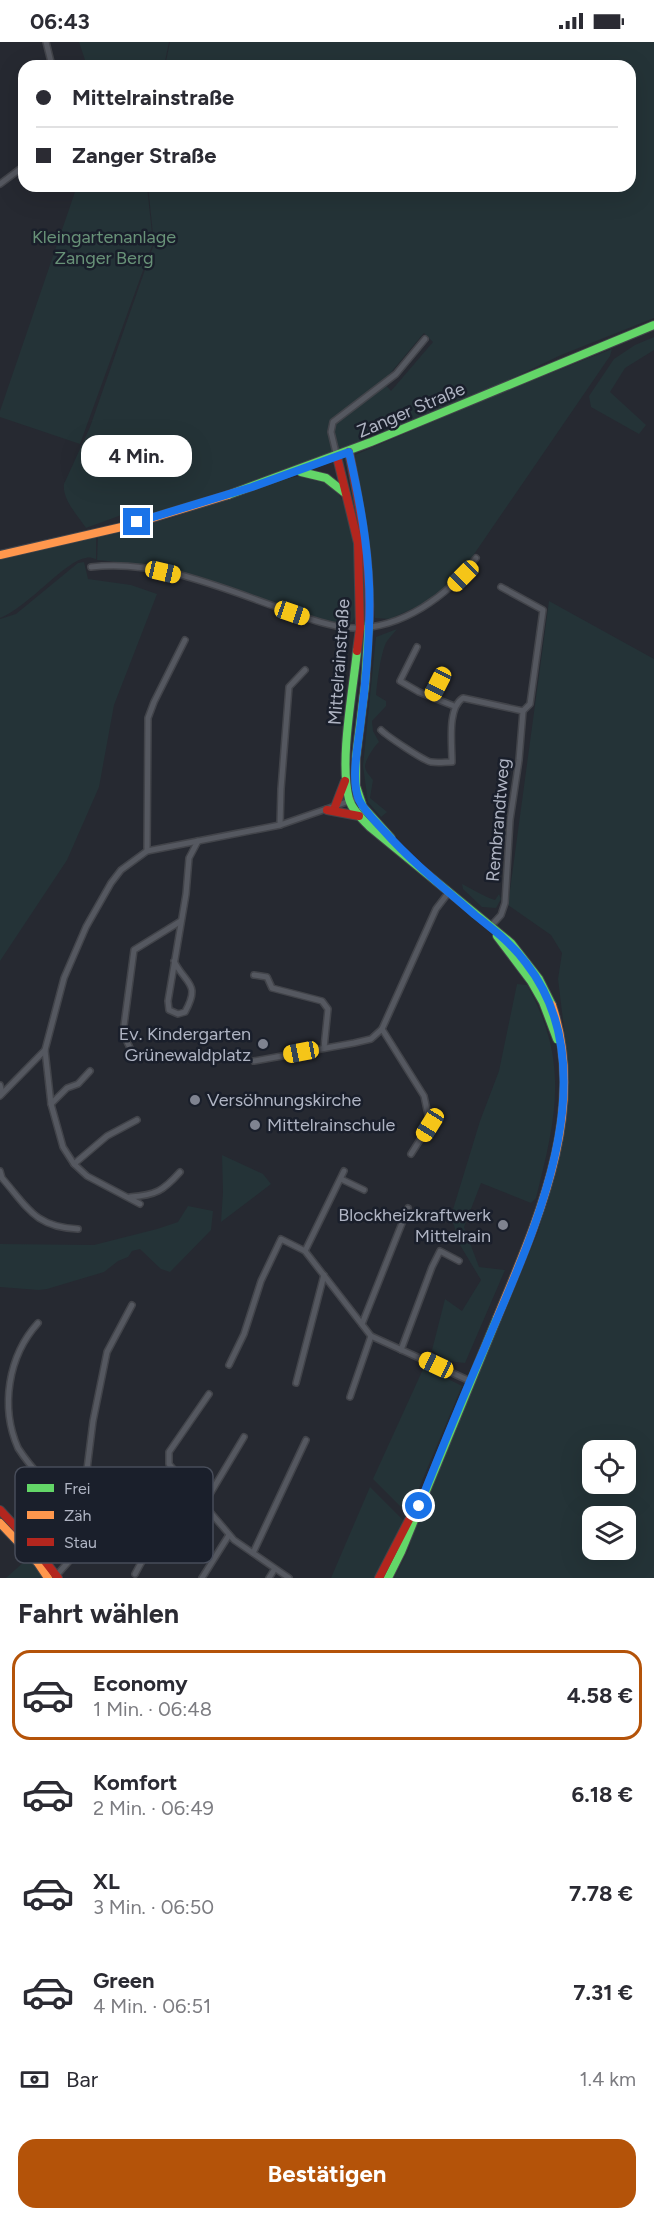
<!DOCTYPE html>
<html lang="de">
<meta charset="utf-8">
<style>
body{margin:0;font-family:Figtree,sans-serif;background:#f2f2f3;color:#2b2b33;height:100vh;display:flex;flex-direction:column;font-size:22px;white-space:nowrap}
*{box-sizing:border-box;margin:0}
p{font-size:20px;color:#7c7c81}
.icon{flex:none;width:33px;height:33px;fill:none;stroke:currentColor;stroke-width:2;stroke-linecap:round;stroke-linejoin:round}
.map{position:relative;height:1536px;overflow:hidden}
.drawer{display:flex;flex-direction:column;background:#fff;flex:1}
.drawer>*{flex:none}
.top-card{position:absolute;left:18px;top:18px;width:618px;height:132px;border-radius:18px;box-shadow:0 6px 24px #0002;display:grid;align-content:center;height:132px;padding:0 18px;background:#fff}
.fabs{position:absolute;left:582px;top:1398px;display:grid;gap:12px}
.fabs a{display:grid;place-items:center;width:54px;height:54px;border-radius:12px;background:#fff;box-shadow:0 6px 24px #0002;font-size:30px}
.end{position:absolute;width:27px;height:27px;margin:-14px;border:8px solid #1a73e8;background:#fff;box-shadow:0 0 0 3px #fff}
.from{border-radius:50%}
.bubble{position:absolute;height:42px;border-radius:18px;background:#fff;box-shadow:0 6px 24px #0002;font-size:20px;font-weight:700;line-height:42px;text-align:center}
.car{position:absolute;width:18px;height:36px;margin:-18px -9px;border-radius:8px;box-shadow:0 0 4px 2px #0007;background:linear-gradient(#f5c518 24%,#345 0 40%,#f5c518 0 76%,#345 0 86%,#f5c518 0)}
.top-card b{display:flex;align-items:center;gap:21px;height:57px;font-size:22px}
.top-card b+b{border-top:2px solid #e1e1e2}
.top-card i{width:15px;height:15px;background:#2b2b33}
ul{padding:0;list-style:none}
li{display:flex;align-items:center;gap:18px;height:90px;margin:0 12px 9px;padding:0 6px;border:3px solid transparent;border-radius:18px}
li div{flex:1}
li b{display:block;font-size:22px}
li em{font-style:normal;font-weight:700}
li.selected{border-color:#b45309}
li>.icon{width:54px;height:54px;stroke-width:1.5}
h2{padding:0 18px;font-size:27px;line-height:72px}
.pay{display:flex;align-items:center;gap:15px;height:66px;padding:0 18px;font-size:22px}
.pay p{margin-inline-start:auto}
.action{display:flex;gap:12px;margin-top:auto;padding:12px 18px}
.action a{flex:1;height:69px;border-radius:18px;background:#b45309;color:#fff;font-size:24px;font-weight:700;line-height:69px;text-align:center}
.status{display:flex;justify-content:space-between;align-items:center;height:42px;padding:0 30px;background:#fff;direction:ltr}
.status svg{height:16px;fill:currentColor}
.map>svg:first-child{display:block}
.green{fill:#243337;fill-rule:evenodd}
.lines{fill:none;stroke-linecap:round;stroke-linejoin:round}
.street-casing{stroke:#42444a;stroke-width:8}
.fast-casing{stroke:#42444a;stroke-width:10}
.slow-casing{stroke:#42444a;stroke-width:10}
.jam-casing{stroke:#42444a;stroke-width:10}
.street{stroke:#555860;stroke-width:5}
.fast{stroke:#63d668;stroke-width:8}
.slow{stroke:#ff974d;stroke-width:8}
.jam{stroke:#b3261e;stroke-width:8}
.route{stroke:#1a73e8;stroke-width:8}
.poi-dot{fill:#7f8390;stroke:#1a1f2b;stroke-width:2}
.labels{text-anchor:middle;stroke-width:5;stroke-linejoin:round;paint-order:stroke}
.park-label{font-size:18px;fill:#689278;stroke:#1a1f2b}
.street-label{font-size:18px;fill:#afb4c3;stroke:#1a1f2b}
.poi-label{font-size:18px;fill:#afb4c3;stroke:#1a1f2b;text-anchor:end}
.key{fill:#1a1f2b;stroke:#474c59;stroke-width:1.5}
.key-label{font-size:16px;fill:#afb4c3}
</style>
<div class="status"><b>06:43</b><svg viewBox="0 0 49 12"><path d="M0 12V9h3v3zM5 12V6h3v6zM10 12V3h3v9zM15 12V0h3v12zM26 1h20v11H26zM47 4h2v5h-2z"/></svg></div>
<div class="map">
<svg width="654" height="1536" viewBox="0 0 654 1536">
<rect width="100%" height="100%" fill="#262931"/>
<g class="green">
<polygon points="79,0 169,0 164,24 87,24"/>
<path d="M170 0H654V276L561 313 478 353 329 411 263 436 154 472 146 464 86 486C78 474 62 457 64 442L90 385 154 202 148 144H630V24H165ZM424 291 433 300 391 349 383 340Z"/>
<polygon points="77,144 147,144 153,201 80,402 0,375 0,369"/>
<polygon points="654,295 654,308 625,326 610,350 646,383 639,392 591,365 589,354 614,317 635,303"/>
<polygon points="612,307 610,314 457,537 427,560 390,577 375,576 369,504 355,413 493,354"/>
<path d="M309 433C318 436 327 438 333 445 358 471 356 537 358 571L352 580C319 589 233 548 197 537 165 527 131 521 97 518L98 495C122 488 147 483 171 476 215 463 262 438 309 433Z"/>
<path d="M96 495V517C92 516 89 515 86 516 67 517 27 566 0 576V517Z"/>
<polygon points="84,520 88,537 131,543 157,552 114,663 99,745 67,818 0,919 0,577 16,572 78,521"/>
<path d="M549 559 654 617V1536H394L409 1507 413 1489 538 1190 562 1102 568 1058V1019L558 937 562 911 551 893 508 863ZM592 1408H626V1442H592ZM592 1474H626V1508H592Z"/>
<path d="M397 587C393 592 387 598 385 603 380 616 377 640 376 653L386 659V664L372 679 373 689 379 700C374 704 366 717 365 724 365 729 370 734 373 738L370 756 387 770 381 775 368 760 363 724 376 595Z"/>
<path d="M462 842C474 848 483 854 495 858L499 852 501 857 496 866 482 865 463 847Z"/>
<path d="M517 942 527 943C570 1020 556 1076 536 1156L531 1161 481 1141 464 1185 479 1225 505 1228 465 1321 447 1319 432 1308 445 1257 462 1269 481 1238 460 1203 451 1174 480 1079 499 1029Z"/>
<polygon points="222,1113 263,1132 271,1142 221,1180 223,1150"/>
<polygon points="188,1164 213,1169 211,1188 170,1230 161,1227 140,1207 132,1209 128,1215 118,1219 104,1230 47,1247 39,1248 0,1245 0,1202 94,1203 157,1187 178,1180"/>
<polygon points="424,1325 462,1344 408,1472 373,1437"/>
<polygon points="370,1445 405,1480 376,1536 331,1536"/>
<polygon points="25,1519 33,1520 44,1536 6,1536"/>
</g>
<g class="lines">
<g class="street-casing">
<g id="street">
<polyline points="46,0 52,24"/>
<polyline points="0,142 24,124"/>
<polyline points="337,415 331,390 333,380 396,332 425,297"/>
<path d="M91 525C156 517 222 546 282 567 304 575 329 585 353 586 402 587 448 554 476 516"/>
<polyline points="501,545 543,568 530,662 523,669"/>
<polyline points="417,605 400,639 419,650 454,664"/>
<polyline points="432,655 445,629"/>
<path d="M381 688C387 694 424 719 431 720 438 721 445 720 452 720 452 702 447 666 463 656L523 669 519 718 510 778 505 861 501 873 490 885"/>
<polyline points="280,783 281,747 289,645 305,628"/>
<polyline points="147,809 148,676 154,660 185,598"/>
<path d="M174 919C186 943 201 941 185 970L178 972 169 968 168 959 186 852 189 816 198 799"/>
<polyline points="254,933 267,935 272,946 322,959 328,967 324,1006"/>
<polyline points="130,1006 123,991 134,908 181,879"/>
<polyline points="254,1019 354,1001 371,997 382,987"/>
<polyline points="0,1043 2,1051"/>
<polyline points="0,1054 45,1008"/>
<polyline points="51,1062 67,1046 78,1042 90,1029"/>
<polyline points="411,1112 430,1082 424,1054 382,987 436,867 449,850"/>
<polyline points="74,1122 107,1094 137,1078"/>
<path d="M0 1129 2 1136C28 1166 35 1185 78 1187"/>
<polyline points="341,1137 364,1148"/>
<path d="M130 1155C156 1153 163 1149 180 1130"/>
<polyline points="140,1162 87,1134 74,1122 63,1105 51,1062 45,1008 64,936 86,885 111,841 121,828 147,809 280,783 358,756"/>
<polyline points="305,1209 344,1129"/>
<path d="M38 1281C8 1314 0 1365 18 1406 34 1431 59 1454 81 1475"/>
<polyline points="362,1282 408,1166"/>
<polyline points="401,1308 432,1225 440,1209 459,1219"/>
<polyline points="229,1323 244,1292 261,1239 281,1197 305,1209 371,1294 470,1339"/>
<polyline points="296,1341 324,1233"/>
<polyline points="209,1352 169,1410 169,1422 234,1498 289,1536"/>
<polyline points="350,1355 371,1294"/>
<polyline points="204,1462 244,1395"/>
<polyline points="253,1511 306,1398"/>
<polyline points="135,1532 185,1440"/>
<polyline points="55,1535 70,1518 81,1475 93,1379 107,1310 132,1263"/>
<polyline points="202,1536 229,1493"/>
<polyline points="269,1536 274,1528"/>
</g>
</g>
<g class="fast-casing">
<g id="fast">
<polyline points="301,430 326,436 345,451"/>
<polyline points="228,453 371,400 654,283"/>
<polyline points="369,578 365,643 356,715 356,744 363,765 391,796"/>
<path d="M357 609C353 649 339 719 349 757 352 768 363 778 371 786L511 901 539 937 552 963"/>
<polyline points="497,894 531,939 543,960 557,997"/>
<polyline points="388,1536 401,1510 497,1276"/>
</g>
</g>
<g class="slow-casing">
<g id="slow">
<polyline points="0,513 126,484 228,453"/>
<path d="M497 1276C537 1179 588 1070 552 963"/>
<polyline points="0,1481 38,1521 48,1536"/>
</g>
</g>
<g class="jam-casing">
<g id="jam">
<path d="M349 410C360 465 371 521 369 578"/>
<polyline points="337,415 358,501 360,586 357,609"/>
<polyline points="335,765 345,739"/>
<polyline points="327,768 359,774"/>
<polyline points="0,1468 34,1505 58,1536"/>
<polyline points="379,1536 409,1478"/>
</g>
</g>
<use href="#street" class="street"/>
<use href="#fast" class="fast"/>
<use href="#slow" class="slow"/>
<use href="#jam" class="jam"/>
</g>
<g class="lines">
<path class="route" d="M137 480 252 445 349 410C362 468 372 524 369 584 368 615 365 646 361 677 359 699 350 737 359 758 365 770 376 780 385 790 412 820 444 846 475 873 495 889 510 900 526 921 612 1031 531 1196 484 1307 461 1359 440 1411 419 1464"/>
</g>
<g class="poi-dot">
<circle cx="263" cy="1002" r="6"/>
<circle cx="195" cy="1058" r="6"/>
<circle cx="255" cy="1083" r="6"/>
<circle cx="503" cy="1183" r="6"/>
</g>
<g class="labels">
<g class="park-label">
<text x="104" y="201">Kleingartenanlage<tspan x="104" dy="21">Zanger Berg</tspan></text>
</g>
<g class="street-label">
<text transform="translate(411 368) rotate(-23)" y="6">Zanger Straße</text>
<text transform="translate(339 620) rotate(-86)" y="6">Mittelrainstraße</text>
<text transform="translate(498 778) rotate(-85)" y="6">Rembrandtweg</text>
</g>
<g class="poi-label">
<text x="251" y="998">Ev. Kindergarten<tspan x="251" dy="21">Grünewaldplatz</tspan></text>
<text x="207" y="1064" text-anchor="start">Versöhnungskirche</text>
<text x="267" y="1089" text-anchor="start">Mittelrainschule</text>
<text x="491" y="1179">Blockheizkraftwerk<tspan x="491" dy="21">Mittelrain</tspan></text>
</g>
</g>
<rect x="15" y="1425" width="198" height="96" rx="9" class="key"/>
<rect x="27" y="1442" width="27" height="8" fill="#63d668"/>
<rect x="27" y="1469" width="27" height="8" fill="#ff974d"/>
<rect x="27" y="1496" width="27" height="8" fill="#b3261e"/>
<g class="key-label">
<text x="64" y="1452">Frei</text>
<text x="64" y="1479">Zäh</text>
<text x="64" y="1506">Stau</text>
</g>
</svg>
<div class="fabs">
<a><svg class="icon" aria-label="locate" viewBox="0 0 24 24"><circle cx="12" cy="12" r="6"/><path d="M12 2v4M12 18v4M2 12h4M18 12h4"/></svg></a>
<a><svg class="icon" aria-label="layers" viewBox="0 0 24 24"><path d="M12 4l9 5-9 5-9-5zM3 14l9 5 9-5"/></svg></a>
</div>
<i class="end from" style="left:419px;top:1464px"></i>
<i class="end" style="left:137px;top:480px"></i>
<div class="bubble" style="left:81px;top:393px;width:111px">4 Min.</div>
<i class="car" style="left:163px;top:530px;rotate:103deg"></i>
<i class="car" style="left:463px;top:534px;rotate:225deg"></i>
<i class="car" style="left:292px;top:571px;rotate:109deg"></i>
<i class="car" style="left:438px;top:642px;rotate:207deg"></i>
<i class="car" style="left:301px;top:1010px;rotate:259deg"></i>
<i class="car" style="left:430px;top:1083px;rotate:212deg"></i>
<i class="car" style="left:436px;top:1323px;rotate:295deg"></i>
<div class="top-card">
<b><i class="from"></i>Mittelrainstraße</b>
<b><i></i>Zanger Straße</b>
</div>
</div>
<section class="drawer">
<h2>Fahrt wählen</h2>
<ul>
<li class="selected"><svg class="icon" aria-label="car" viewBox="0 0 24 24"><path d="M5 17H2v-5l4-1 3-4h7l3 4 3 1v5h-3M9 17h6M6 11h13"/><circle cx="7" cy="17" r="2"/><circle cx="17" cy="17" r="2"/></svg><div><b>Economy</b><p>1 Min. · 06:48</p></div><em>4.58 €</em></li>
<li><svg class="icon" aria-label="car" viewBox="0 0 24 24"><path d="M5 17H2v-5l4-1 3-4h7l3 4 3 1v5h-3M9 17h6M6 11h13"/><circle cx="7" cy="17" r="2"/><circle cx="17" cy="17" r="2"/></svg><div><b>Komfort</b><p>2 Min. · 06:49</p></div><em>6.18 €</em></li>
<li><svg class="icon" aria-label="car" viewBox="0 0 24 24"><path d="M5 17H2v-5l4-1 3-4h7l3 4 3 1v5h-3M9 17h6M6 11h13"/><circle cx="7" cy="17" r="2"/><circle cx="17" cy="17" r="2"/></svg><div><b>XL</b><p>3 Min. · 06:50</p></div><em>7.78 €</em></li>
<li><svg class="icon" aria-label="car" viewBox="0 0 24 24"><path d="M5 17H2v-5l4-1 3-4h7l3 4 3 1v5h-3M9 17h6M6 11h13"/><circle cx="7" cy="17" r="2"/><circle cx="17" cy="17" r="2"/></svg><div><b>Green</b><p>4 Min. · 06:51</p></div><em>7.31 €</em></li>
</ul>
<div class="pay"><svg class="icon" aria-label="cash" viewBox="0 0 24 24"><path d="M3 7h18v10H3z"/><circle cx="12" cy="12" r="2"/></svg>Bar<p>1.4 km</p></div>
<div class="action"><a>Bestätigen</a></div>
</section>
